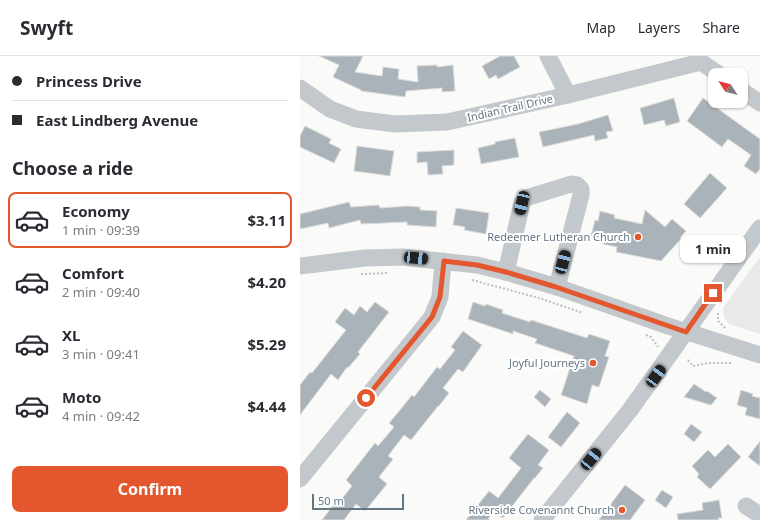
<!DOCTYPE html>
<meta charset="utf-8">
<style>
body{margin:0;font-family:"Noto Sans",sans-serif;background:#f7f7f7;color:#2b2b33;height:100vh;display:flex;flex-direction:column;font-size:15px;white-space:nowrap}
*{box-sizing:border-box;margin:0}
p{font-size:13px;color:#7c7c81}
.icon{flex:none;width:22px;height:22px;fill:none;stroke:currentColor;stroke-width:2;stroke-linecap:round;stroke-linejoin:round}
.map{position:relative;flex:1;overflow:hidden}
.side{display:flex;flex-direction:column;background:#fff;width:300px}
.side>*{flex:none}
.guide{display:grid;align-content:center;height:88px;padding:0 12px;background:#fff}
.needle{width:26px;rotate:306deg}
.controls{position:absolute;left:408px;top:12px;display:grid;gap:8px}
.controls a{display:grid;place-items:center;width:40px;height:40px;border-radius:8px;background:#fff;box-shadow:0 1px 3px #0004;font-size:20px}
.scale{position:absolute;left:12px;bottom:10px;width:92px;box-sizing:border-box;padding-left:4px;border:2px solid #657683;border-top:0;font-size:11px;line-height:14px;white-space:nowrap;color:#657683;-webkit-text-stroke:3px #fff;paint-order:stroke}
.end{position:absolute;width:18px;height:18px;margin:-9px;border:5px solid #e4572e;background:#fff;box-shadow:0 0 0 2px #fff}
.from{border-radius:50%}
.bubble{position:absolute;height:28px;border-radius:8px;background:#fff;box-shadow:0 1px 3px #0004;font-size:13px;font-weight:700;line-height:28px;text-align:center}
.car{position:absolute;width:12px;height:24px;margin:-12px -6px;border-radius:5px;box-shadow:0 0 3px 1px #0007;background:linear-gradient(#222 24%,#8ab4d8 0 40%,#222 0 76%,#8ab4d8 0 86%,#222 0)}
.guide b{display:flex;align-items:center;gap:14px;height:38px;font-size:15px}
.guide b+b{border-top:1px solid #e1e1e2}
.guide i{width:10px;height:10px;background:#2b2b33}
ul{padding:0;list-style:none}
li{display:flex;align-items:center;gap:12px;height:56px;margin:0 8px 6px;padding:0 4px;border:2px solid transparent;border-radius:8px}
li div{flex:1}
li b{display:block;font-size:15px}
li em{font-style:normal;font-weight:700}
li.active{border-color:#e4572e}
li>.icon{width:36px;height:36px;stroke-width:1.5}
h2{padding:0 12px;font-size:18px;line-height:48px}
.primary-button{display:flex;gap:8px;margin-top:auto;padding:8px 12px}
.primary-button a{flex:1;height:46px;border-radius:8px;background:#e4572e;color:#fff;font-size:16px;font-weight:700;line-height:46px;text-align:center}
header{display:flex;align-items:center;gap:24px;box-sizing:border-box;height:56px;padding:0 20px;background:#fff;border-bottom:1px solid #e1e1e2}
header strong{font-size:19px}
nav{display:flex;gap:22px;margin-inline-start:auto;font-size:14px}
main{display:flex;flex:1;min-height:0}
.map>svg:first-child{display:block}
.built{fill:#e8e9e9}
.building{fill:#aab3b9;stroke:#dcdcda}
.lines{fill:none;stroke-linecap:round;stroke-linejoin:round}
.path{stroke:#bbbfc2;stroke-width:2;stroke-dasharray:2 2;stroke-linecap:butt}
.minor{stroke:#c3c8cc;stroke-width:17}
.route{stroke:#e4572e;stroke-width:5}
.poi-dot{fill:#e4572e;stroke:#fff;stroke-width:1.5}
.labels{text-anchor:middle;stroke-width:4;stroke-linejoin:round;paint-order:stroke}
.street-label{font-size:11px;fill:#657683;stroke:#fff}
.poi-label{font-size:11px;fill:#657683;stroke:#fff;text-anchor:end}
</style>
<header>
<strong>Swyft</strong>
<nav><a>Map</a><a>Layers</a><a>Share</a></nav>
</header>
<main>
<section class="side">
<div class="guide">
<b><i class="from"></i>Princess Drive</b>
<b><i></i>East Lindberg Avenue</b>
</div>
<h2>Choose a ride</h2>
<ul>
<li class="active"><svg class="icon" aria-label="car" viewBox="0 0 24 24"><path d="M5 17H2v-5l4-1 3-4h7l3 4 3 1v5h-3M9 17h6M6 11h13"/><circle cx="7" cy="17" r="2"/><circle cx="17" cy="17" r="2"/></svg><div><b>Economy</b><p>1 min · 09:39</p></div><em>$3.11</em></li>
<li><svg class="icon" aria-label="car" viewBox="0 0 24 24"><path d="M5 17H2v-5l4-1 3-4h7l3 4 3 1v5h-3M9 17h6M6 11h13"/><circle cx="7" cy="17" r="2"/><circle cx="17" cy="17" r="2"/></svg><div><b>Comfort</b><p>2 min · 09:40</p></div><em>$4.20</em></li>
<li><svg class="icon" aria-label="car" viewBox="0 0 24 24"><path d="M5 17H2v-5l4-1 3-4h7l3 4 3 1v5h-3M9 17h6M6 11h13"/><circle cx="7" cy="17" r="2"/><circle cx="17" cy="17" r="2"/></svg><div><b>XL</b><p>3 min · 09:41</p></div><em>$5.29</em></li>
<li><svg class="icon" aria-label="car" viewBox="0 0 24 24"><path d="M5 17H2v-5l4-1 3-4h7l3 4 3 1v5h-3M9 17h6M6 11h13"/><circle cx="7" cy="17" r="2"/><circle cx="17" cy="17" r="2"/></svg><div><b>Moto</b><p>4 min · 09:42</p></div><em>$4.44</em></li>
</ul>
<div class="primary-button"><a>Confirm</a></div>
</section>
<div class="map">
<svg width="460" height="464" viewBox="0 0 460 464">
<rect width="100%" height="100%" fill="#fafaf8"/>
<polygon class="built" points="460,201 460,278 429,268 424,261 423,252"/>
<g class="building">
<polygon points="19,0 63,0 55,16 82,20 83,11 99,13 98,23 118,26 117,10 137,9 137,11 153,9 155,35 142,36 142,32 106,35 105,41 61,35 61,34 33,21 39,9"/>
<polygon points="200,0 214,0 220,11 198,23 196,19 189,23 182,10"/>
<polygon points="374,42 380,66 366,70 364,64 344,69 340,52"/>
<polygon points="403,42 460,83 460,113 456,118 444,110 451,99 428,83 422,91 387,65"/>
<polygon points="308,59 313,75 306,76 308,82 295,85 294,79 243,91 239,76 278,68"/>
<polygon points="5,70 31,83 29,87 41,93 34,107 0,91 0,80"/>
<polygon points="215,82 219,101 181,108 178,92 195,88 195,86"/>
<polygon points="57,90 94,95 90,120 54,115"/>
<polygon points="154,94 154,109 142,110 143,118 128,119 127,106 117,107 117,96"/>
<polygon points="410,117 427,132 400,162 384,148"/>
<polygon points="49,146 51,151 79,149 80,152 108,150 120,151 120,154 137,155 136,171 107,169 107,166 61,168 60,164 29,172 28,167 0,173 0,158"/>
<polygon points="156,152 189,157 186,178 164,174 165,171 153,169"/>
<polygon points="345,154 365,171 372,163 386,175 380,182 381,183 361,205 316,196 317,191 303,188 304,183 291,180 295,164 298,165 300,155 315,159 314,162 342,168"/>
<polygon points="75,246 89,256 58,296 60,298 48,312 47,311 38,324 31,318 0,359 0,329 10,316 12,317 46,274 35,266 45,252 54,259 60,250 67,256"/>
<polygon points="173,246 185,250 186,248 203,254 202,257 230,266 231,264 287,282 289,278 310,285 305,300 309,301 299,331 292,329 287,348 261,339 274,300 235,287 237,283 213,275 213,278 168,263"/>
<polygon points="163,275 182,289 163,316 158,313 143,332 149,337 139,350 138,350 111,384 104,379 88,400 93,403 79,421 87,428 65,455 56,448 44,464 22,464 38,443 40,445 52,430 46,424 75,387 78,390 94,371 89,367 96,359 112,339 114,341 137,311 140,313 155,294 151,291"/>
<polygon points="394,328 406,336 407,335 417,342 411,349 384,341"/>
<polygon points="240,334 251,343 245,351 234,341"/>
<polygon points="441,334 453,338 452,340 460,342 460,363 445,359 447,352 437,349"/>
<polygon points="267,356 280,367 261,391 248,381"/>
<polygon points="391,368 402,376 394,386 384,378"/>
<polygon points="228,378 249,394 238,409 243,412 235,422 234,422 203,462 194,455 188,463 190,464 166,464 189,435 198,442 221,412 209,402"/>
<polygon points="460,385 460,410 448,401"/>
<polygon points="428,388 441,401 410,433 397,421 399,418 392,410 408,394 415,401"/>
<polygon points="325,429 345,444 330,464 299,464"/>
<polygon points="362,434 373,441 366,452 355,444"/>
<polygon points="419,444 422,462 418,462 419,464 378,464 377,458 403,454 402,447"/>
</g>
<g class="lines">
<g class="path">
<polyline points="61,218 88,217"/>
<polyline points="172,224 239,242 283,257"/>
<polyline points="418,257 418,265 425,272"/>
<polyline points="346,279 351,281 358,291"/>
<polyline points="388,304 393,310 408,307 432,307"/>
</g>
<g class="minor">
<polyline points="248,0 268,39"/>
<polyline points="0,32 30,53 56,63 95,68 147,66 268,39 401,6 420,19"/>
<polyline points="441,34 460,47"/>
<polyline points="0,210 65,202 102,201 177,209 206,216 257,231 368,270 460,299"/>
<polyline points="206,216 222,147 226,142 271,128 277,129 281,133 281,139 257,231"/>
<polyline points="0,423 132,261 140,241 143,205"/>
<polyline points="446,450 460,459"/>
<polyline points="242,464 330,354 460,172"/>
</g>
</g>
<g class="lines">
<polyline class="route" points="66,342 132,261 140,241 144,205 177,209 206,216 256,231 386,276 413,237"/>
</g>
<g class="poi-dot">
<circle cx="338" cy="181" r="4"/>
<circle cx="293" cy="307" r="4"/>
<circle cx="322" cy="454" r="4"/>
</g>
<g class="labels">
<g class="street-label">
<text transform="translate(210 52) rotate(-13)" y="4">Indian Trail Drive</text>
</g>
<g class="poi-label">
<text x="330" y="185">Redeemer Lutheran Church</text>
<text x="285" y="311">Joyful Journeys</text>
<text x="314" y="458">Riverside Covenannt Church</text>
</g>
</g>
</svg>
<div class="controls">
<a><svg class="needle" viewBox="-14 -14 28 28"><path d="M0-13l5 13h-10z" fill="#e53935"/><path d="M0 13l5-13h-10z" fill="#7c7c81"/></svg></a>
</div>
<div class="scale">50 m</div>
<i class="end from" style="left:66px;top:342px"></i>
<i class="end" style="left:413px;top:237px"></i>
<div class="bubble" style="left:380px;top:179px;width:66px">1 min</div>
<i class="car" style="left:222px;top:147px;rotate:193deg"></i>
<i class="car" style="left:116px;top:202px;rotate:95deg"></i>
<i class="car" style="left:263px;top:206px;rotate:15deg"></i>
<i class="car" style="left:356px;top:320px;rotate:36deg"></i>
<i class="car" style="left:291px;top:403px;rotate:39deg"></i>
</div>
</main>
